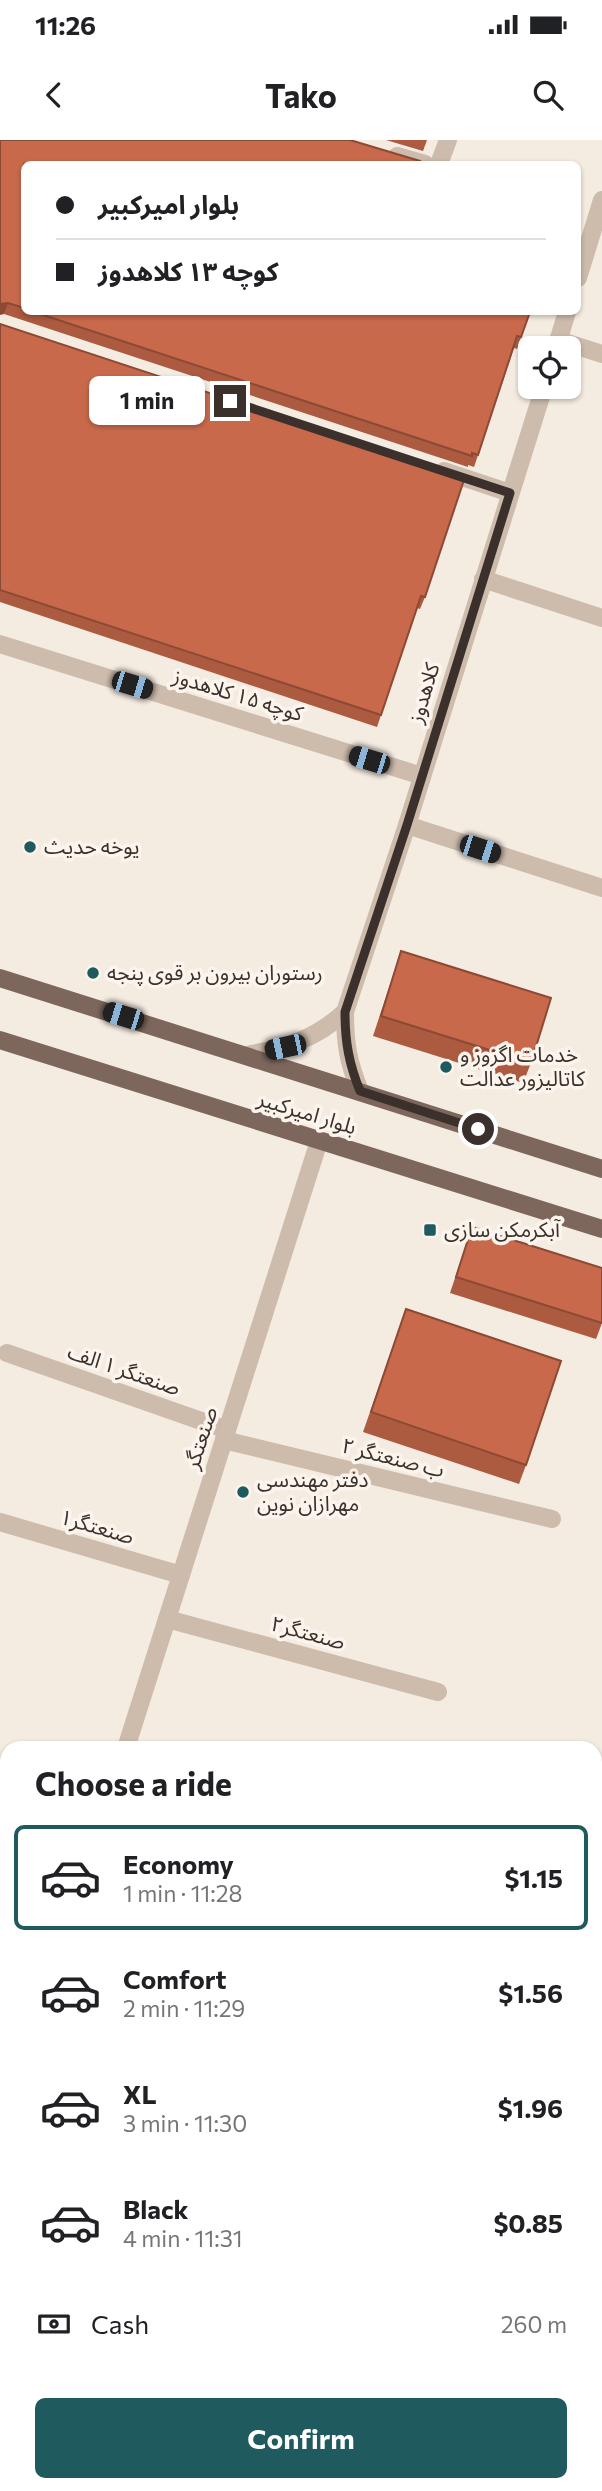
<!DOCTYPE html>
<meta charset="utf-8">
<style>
body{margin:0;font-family:Commissioner,"Noto Sans Arabic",sans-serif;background:#f6f6f6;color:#202124;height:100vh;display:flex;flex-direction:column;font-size:26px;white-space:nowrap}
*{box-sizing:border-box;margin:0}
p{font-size:23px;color:#757577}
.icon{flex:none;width:38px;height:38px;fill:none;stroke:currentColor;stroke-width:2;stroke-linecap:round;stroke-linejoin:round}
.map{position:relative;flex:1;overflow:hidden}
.side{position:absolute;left:0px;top:1601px;width:602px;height:751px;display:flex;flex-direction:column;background:#fff;border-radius:21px 21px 0 0;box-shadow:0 2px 5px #0004}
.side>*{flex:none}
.banner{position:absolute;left:21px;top:21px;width:560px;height:154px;border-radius:10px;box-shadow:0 2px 5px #0004;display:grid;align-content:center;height:154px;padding:0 35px;background:#fff}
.tools{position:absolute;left:518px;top:196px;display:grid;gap:14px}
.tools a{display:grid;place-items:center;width:63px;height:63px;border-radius:10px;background:#fff;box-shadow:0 2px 5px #0004;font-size:35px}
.end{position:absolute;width:32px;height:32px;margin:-16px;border:9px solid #3b302b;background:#fff;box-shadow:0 0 0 4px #fff}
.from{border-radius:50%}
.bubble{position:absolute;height:49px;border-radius:10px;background:#fff;box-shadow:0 2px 5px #0004;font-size:23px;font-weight:700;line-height:49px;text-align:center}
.car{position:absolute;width:21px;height:42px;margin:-21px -10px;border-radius:9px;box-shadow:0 0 5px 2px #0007;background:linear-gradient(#222 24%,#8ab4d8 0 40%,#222 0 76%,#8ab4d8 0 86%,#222 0)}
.banner b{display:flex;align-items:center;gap:24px;height:66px;font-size:26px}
.banner b+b{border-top:2px solid #e0e0e0}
.banner i{width:18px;height:18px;background:#202124}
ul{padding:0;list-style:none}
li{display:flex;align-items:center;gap:21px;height:105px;margin:0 14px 10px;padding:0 21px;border:4px solid transparent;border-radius:10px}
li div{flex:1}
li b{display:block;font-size:26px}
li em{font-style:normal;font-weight:700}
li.selected{border-color:#1f5a5e}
li>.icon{width:63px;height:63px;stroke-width:1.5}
h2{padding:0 35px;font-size:32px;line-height:84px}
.pay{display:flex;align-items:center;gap:18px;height:77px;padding:0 35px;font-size:26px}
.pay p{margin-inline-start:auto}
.cta{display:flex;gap:14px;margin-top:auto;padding:14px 35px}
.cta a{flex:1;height:80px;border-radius:10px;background:#1f5a5e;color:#fff;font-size:28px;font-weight:700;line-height:80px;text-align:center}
.status{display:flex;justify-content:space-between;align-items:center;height:49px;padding:0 35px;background:#fff;direction:ltr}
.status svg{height:19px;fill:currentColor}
header{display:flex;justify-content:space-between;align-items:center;height:91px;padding:0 35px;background:#fff;font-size:32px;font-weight:700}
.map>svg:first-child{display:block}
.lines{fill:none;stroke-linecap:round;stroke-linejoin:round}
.minor{stroke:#cdbbac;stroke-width:18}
.tertiary{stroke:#cdbbac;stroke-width:18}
.primary{stroke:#7d675c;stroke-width:18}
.wall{fill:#ac5a40}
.shaded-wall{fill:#8c4a34}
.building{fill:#c8694b;stroke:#8c4a34;stroke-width:2}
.route{stroke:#3b302b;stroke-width:9}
.poi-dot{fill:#1f5a5e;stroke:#fbf5ee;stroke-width:2.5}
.labels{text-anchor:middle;stroke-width:7;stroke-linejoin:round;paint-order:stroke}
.street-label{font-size:21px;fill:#3b302b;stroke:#fbf5ee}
.poi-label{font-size:21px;fill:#3b302b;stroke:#fbf5ee;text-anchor:start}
</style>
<div class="status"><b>11:26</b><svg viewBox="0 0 49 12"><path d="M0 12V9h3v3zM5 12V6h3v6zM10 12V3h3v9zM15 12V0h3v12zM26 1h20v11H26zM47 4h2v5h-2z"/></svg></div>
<header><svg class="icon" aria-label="back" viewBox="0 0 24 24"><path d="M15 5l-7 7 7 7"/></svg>Tako<svg class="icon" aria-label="search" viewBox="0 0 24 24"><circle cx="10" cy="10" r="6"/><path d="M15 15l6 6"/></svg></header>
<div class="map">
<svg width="602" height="2351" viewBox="0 0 602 2351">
<rect width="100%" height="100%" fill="#f4ebe1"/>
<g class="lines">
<g class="minor">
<polyline points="397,16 425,24"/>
<polyline points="439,24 448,0"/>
<polyline points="558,200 602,214"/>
<polyline points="444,331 510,353"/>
<polyline points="483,439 602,478"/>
<polyline points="0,504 422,636"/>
<polyline points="407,685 602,748"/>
<polyline points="7,1213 227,1290"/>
<polyline points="224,1300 552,1379"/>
<polyline points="0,1382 181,1435"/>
<polyline points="167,1479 438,1552"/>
<polyline points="0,1717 7,1719"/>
<polyline points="595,1942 602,1944"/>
<polyline points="595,2217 602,2198"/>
<polyline points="0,2236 7,2239"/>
<polyline points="325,2345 343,2351"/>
<polyline points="546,2351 549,2345"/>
</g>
<g class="tertiary">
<polyline points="578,138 602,60"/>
<polyline points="556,208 567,172"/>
<path d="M247 915C287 907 314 900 345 872"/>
<path d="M360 951C348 922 345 903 345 872L407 685 544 247"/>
<polyline points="126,1608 319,1001"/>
<polyline points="0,2003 7,1981"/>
</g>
<g class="primary">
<polyline points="0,838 602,1029"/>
<polyline points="0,900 602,1089"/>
</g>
</g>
<g class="wall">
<polygon points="386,0 427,0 423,11"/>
<polygon points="24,24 24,172 530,172 517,209 514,208 474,327 468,325 468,327 4,174"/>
<polygon points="0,184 425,457 420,469 417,468 377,587 0,462"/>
<polygon points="401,811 531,923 523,943 373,896"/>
<polygon points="472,1087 602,1183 596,1199 450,1153"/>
<polygon points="399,1189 526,1325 519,1344 363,1292"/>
</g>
<polygon class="shaded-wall" points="8,163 4,174 0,175 0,164"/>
<g class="building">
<polygon points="0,0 350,0 420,21 419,24 24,24 24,168 8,163 0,164"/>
<polygon points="34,172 530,172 521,197 517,196 478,315 472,313 472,316"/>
<polygon points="0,184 465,337 425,457 421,456 381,575 0,450"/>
<polygon points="401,811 551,858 531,923 381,876"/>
<polygon points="472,1087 602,1128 602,1183 456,1137"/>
<polygon points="406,1169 561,1221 526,1325 371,1272"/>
</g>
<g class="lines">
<path class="route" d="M230 261 510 353 407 685 345 872C345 902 349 924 360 951L478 989"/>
</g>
<g class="poi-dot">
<circle cx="30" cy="707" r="7"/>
<circle cx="93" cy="833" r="7"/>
<circle cx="446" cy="927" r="7"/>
<rect x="423" y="1083" width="14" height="14" rx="3.5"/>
<circle cx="243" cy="1352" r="7"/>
</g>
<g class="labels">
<g class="street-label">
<text transform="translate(424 553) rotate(-73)" y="7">کلاهدوز</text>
<text transform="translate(238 555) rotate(17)" y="7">کوچه ۱۵ کلاهدوز</text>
<text transform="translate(307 973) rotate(17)" y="7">بلوار امیرکبیر</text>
<text transform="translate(124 1230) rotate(19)" y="7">صنعتگر ۱ الف</text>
<text transform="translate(201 1298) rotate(-72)" y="7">صنعتگر</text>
<text transform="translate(393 1318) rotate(14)" y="7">۲ ب صنعتگر</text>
<text transform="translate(97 1387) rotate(16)" y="7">صنعتگر۱</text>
<text transform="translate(308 1493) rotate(15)" y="7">صنعتگر۲</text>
</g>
<g class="poi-label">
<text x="44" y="714">یوخه حدیث</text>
<text x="107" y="840">رستوران بیرون بر قوی پنجه</text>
<text x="460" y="922">خدمات اگزوز و<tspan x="460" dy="24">کاتالیزور عدالت</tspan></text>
<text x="444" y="1097">آبکرمکن سازی</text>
<text x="257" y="1347">دفتر مهندسی<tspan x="257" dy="24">مهرازان نوین</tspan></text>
</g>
</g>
</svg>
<div class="tools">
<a><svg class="icon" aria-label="locate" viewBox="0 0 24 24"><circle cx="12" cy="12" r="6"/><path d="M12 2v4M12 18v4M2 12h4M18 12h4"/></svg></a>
</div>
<i class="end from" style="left:478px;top:989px"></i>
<i class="end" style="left:230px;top:261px"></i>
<div class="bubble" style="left:89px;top:236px;width:116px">1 min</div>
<i class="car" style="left:132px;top:545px;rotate:107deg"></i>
<i class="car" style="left:369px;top:620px;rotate:287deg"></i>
<i class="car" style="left:480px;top:709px;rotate:108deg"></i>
<i class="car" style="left:123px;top:876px;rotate:287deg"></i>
<i class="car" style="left:285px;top:907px;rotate:258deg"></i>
<div class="banner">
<b><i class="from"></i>بلوار امیرکبیر</b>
<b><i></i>کوچه ۱۳ کلاهدوز</b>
</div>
<section class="side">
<h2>Choose a ride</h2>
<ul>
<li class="selected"><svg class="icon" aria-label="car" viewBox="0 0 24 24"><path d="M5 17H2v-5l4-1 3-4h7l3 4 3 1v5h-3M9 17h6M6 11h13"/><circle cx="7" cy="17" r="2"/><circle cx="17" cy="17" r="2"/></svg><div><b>Economy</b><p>1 min · 11:28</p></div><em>$1.15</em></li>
<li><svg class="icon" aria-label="car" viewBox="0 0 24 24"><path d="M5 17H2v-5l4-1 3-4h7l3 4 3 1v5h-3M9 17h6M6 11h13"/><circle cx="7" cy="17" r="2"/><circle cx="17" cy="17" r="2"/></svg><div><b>Comfort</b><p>2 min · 11:29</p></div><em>$1.56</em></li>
<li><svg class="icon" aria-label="car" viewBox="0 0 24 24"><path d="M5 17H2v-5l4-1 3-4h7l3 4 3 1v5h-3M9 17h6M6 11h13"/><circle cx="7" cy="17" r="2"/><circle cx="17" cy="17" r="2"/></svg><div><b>XL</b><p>3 min · 11:30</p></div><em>$1.96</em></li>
<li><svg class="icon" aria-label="car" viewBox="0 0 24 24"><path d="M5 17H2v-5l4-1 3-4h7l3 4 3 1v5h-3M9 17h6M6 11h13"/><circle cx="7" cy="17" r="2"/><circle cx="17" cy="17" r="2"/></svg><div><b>Black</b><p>4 min · 11:31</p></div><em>$0.85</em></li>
</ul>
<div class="pay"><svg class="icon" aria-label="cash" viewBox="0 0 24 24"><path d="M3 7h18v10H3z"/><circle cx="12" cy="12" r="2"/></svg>Cash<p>260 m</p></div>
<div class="cta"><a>Confirm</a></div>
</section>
</div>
